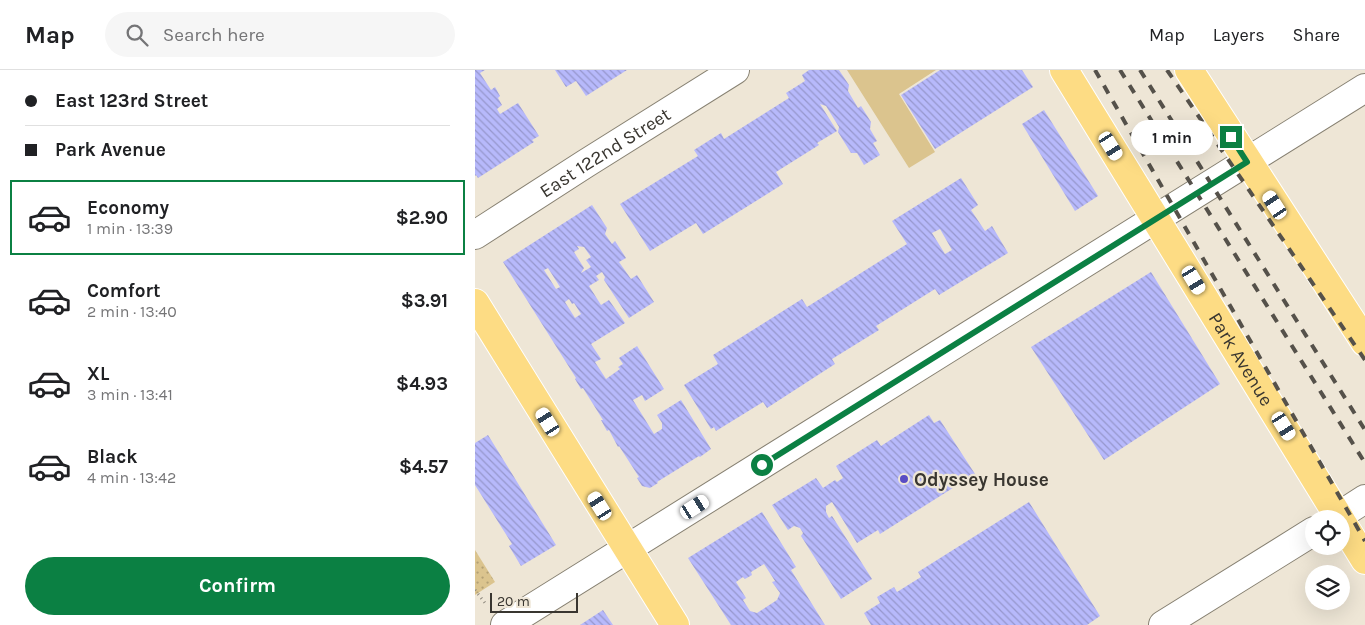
<!DOCTYPE html>
<meta charset="utf-8">
<style>
body{margin:0;font-family:Karla,sans-serif;background:#f6f6f6;color:#202124;height:100vh;display:flex;flex-direction:column;font-size:19px;white-space:nowrap}
*{box-sizing:border-box;margin:0}
p{font-size:16px;color:#757577}
.icon{flex:none;width:28px;height:28px;fill:none;stroke:currentColor;stroke-width:2;stroke-linecap:round;stroke-linejoin:round}
.map{position:relative;flex:1;overflow:hidden}
.panel{display:flex;flex-direction:column;background:#fff;width:475px}
.panel>*{flex:none}
.top-card{display:grid;align-content:center;height:110px;padding:0 25px;background:#fff}
.tools{position:absolute;left:830px;top:440px;display:grid;gap:10px}
.tools a{display:grid;place-items:center;width:45px;height:45px;border-radius:50%;background:#fff;box-shadow:0 5px 20px #0002;font-size:25px}
.scale{position:absolute;left:15px;bottom:12px;width:88px;box-sizing:border-box;padding-left:5px;border:2px solid #393630;border-top:0;font-size:14px;line-height:18px;white-space:nowrap;color:#393630;-webkit-text-stroke:4px #eee6d6;paint-order:stroke}
.end{position:absolute;width:22px;height:22px;margin:-11px;border:6px solid #0b8043;background:#fff;box-shadow:0 0 0 2px #fff}
.from{border-radius:50%}
.bubble{position:absolute;height:35px;border-radius:18px;background:#fff;box-shadow:0 5px 20px #0002;font-size:16px;font-weight:700;line-height:35px;text-align:center}
.car{position:absolute;width:15px;height:30px;margin:-15px -8px;border-radius:6px;box-shadow:0 0 4px 1px #0007;background:linear-gradient(#fff 24%,#345 0 40%,#fff 0 76%,#345 0 86%,#fff 0)}
.top-card b{display:flex;align-items:center;gap:18px;height:48px;font-size:19px}
.top-card b+b{border-top:1px solid #e0e0e0}
.top-card i{width:12px;height:12px;background:#202124}
ul{padding:0;list-style:none}
li{display:flex;align-items:center;gap:15px;height:75px;margin:0 10px 8px;padding:0 15px;border:2px solid transparent;border-radius:0px}
li div{flex:1}
li b{display:block;font-size:19px}
li em{font-style:normal;font-weight:700}
li.selected{border-color:#0b8043}
li>.icon{width:45px;height:45px;stroke-width:1.5}
.action{display:flex;gap:10px;margin-top:auto;padding:10px 25px}
.action a{flex:1;height:58px;border-radius:30px;background:#0b8043;color:#fff;font-size:20px;font-weight:700;line-height:58px;text-align:center}
header{display:flex;align-items:center;gap:30px;box-sizing:border-box;height:70px;padding:0 25px;background:#fff;border-bottom:1px solid #e0e0e0}
header strong{font-size:24px}
nav{display:flex;gap:28px;margin-inline-start:auto;font-size:18px}
.search{width:350px;height:45px;background:#f6f6f6;display:flex;align-items:center;gap:12px;box-sizing:border-box;padding:0 18px;border-radius:28px;color:#757577;font-size:19px}
main{display:flex;flex:1;min-height:0}
.map>svg:first-child{display:block}
.green{fill:#dbc48e}
.park{fill:url(#park-dots)}
.building{fill:url(#building-back-hatch);fill-rule:evenodd}
.lines{fill:none;stroke-linecap:round;stroke-linejoin:round}
.minor-casing{stroke:#878172;stroke-width:30}
.major-casing{stroke:#fff;stroke-width:30}
.path{stroke:#8d887d;stroke-width:3;stroke-dasharray:1 4;stroke-linecap:butt}
.minor{stroke:#fff;stroke-width:28}
.major{stroke:#fddc84;stroke-width:28}
.rail{stroke:#55514a;stroke-width:4;stroke-dasharray:9 9;stroke-linecap:butt}
.route{stroke:#0b8043;stroke-width:6}
.poi-dot{fill:#594cc4;stroke:#eee6d6;stroke-width:2}
.labels{text-anchor:middle;stroke-width:4.5;stroke-linejoin:round;paint-order:stroke}
.street-label{font-size:19px;fill:#393630;stroke:#eee6d6}
.poi-label{font-size:19px;font-weight:bold;fill:#393630;stroke:#eee6d6;text-anchor:start}
</style>
<header>
<strong>Map</strong>
<div class="search"><svg class="icon" aria-label="search" viewBox="0 0 24 24"><circle cx="10" cy="10" r="6"/><path d="M15 15l6 6"/></svg>Search here</div>
<nav><a>Map</a><a>Layers</a><a>Share</a></nav>
</header>
<main>
<section class="panel">
<div class="top-card">
<b><i class="from"></i>East 123rd Street</b>
<b><i></i>Park Avenue</b>
</div>
<ul>
<li class="selected"><svg class="icon" aria-label="car" viewBox="0 0 24 24"><path d="M5 17H2v-5l4-1 3-4h7l3 4 3 1v5h-3M9 17h6M6 11h13"/><circle cx="7" cy="17" r="2"/><circle cx="17" cy="17" r="2"/></svg><div><b>Economy</b><p>1 min · 13:39</p></div><em>$2.90</em></li>
<li><svg class="icon" aria-label="car" viewBox="0 0 24 24"><path d="M5 17H2v-5l4-1 3-4h7l3 4 3 1v5h-3M9 17h6M6 11h13"/><circle cx="7" cy="17" r="2"/><circle cx="17" cy="17" r="2"/></svg><div><b>Comfort</b><p>2 min · 13:40</p></div><em>$3.91</em></li>
<li><svg class="icon" aria-label="car" viewBox="0 0 24 24"><path d="M5 17H2v-5l4-1 3-4h7l3 4 3 1v5h-3M9 17h6M6 11h13"/><circle cx="7" cy="17" r="2"/><circle cx="17" cy="17" r="2"/></svg><div><b>XL</b><p>3 min · 13:41</p></div><em>$4.93</em></li>
<li><svg class="icon" aria-label="car" viewBox="0 0 24 24"><path d="M5 17H2v-5l4-1 3-4h7l3 4 3 1v5h-3M9 17h6M6 11h13"/><circle cx="7" cy="17" r="2"/><circle cx="17" cy="17" r="2"/></svg><div><b>Black</b><p>4 min · 13:42</p></div><em>$4.57</em></li>
</ul>
<div class="action"><a>Confirm</a></div>
</section>
<div class="map">
<svg width="890" height="555" viewBox="0 0 890 555">
<defs>
<pattern id="park-dots" width="8" height="8" patternUnits="userSpaceOnUse" patternTransform="scale(1.25)"><rect width="8" height="8" fill="#dbc48e"/><path d="M2 2h.1M6 6h.1" fill="none" stroke="#b3a074" stroke-width="1.8" stroke-linecap="round"/></pattern>
<pattern id="building-back-hatch" width="6" height="6" patternUnits="userSpaceOnUse" patternTransform="scale(1.25)"><rect width="6" height="6" fill="#b7b9fb"/><path d="M-1 5l2 2M0 0l6 6M5-1l2 2" fill="none" stroke="#9697cc"/></pattern>
</defs>
<rect width="100%" height="100%" fill="#eee6d6"/>
<polygon class="green" points="372,0 461,0 424,24 460,82 434,98"/>
<polygon class="park" points="0,480 20,512 0,525"/>
<g class="building">
<polygon points="0,0 10,0 5,3 16,20 20,17 25,26 23,28 27,35 22,39 25,44 43,33 64,66 57,70 59,72 3,108 1,105 0,106"/>
<polygon points="80,0 152,0 111,26 101,11 91,17"/>
<polygon points="334,0 364,0 374,15 373,21 383,38 386,36 396,52 395,59 402,71 398,73 405,85 389,95 382,83 376,83 363,62 364,57 351,36 345,34 362,61 342,73 344,75 301,102 308,114 228,164 221,153 175,181 145,134 223,86 219,80 246,63 249,69 314,28 311,23 330,11 327,5"/>
<polygon points="465,0 547,0 558,17 460,79 426,25"/>
<polygon points="569,40 623,126 600,141 547,54"/>
<path d="M486 108 503 135 496 140 510 161 517 156 533 183 464 225 460 219 401 256 404 260 357 289 360 294 292 338 288 332 241 361 239 357 236 359 209 315 243 294 238 285 327 229 332 237 432 174 417 151ZM465 159 477 180 470 184 457 163Z"/>
<path d="M117 135 132 158 130 164 137 174 140 171 151 188 144 192 156 209 162 205 179 232 154 248 129 210 130 207 127 202 121 206 124 210 114 216 126 235 134 230 150 253 116 274 126 289 120 292 131 309 145 299 143 297 148 294 144 288 162 276 189 319 170 331 167 325 158 330 179 364 187 359V353L182 345 206 330 236 379 225 387 224 386 182 412 183 413 175 418 167 416 162 408 164 407 144 376 143 377 134 360 132 361 126 350H128L108 318 106 319 100 309 101 308 28 192ZM102 176 109 177 116 187 111 190 116 197 106 203 109 198 99 182 104 179ZM73 198 85 217 81 219 69 200ZM94 229 97 234 99 233 106 244 100 248 90 232Z"/>
<polygon points="676,202 745,314 629,390 556,277"/>
<polygon points="454,345 459,353 465,350 500,404 405,464 403,460 382,473 357,432 351,436 351,442 354,448 357,446 397,509 366,529 326,466 328,463 325,458 319,456 313,460 297,435 341,408 348,418 360,410 362,412 368,408 361,396 402,370 406,376"/>
<polygon points="13,365 81,475 46,496 34,476 37,474 0,415 0,373"/>
<polygon points="554,432 625,546 612,555 396,555 389,543 405,533 402,527 419,517 422,522 446,507 443,502"/>
<path d="M287 442 321 497 316 500 350 555H256L213 488ZM289 494 300 511 297 512 305 523 302 530 282 543 275 541 268 530 271 528 261 512 268 507 270 509 277 505 276 502Z"/>
<polygon points="128,540 138,555 105,555"/>
</g>
<g class="lines">
<g class="minor-casing">
<g id="minor">
<path id="s1" d="M0 165 110 94 260 0"/>
<polyline points="859,449 890,429"/>
<polyline points="30,555 890,18"/>
<polyline points="688,555 839,461"/>
</g>
</g>
<g class="major-casing">
<g id="major">
<path id="s2" d="M589 0 865 449"/>
<polyline points="714,0 890,272"/>
<polyline points="0,233 200,555"/>
<polyline points="866,451 890,490"/>
</g>
</g>
<polyline class="path" points="0,520 10,533"/>
<use href="#minor" class="minor"/>
<use href="#major" class="major"/>
<g class="rail">
<polyline points="620,0 890,471"/>
<polyline points="645,0 890,393"/>
<polyline points="665,0 890,360"/>
<polyline points="692,0 890,290"/>
</g>
</g>
<g class="lines">
<polyline class="route" points="287,395 772,92 756,67"/>
</g>
<circle class="poi-dot" cx="429" cy="409" r="5"/>
<g class="labels">
<g class="street-label">
<text dy="7" stroke="none"><textPath href="#s1" startOffset="154">East 122nd Street</textPath></text>
<text dy="7" stroke="none"><textPath href="#s2" startOffset="339">Park Avenue</textPath></text>
</g>
<g class="poi-label">
<text x="439" y="416">Odyssey House</text>
</g>
</g>
</svg>
<div class="tools">
<a><svg class="icon" aria-label="locate" viewBox="0 0 24 24"><circle cx="12" cy="12" r="6"/><path d="M12 2v4M12 18v4M2 12h4M18 12h4"/></svg></a>
<a><svg class="icon" aria-label="layers" viewBox="0 0 24 24"><path d="M12 4l9 5-9 5-9-5zM3 14l9 5 9-5"/></svg></a>
</div>
<div class="scale">20 m</div>
<i class="end from" style="left:287px;top:395px"></i>
<i class="end" style="left:756px;top:67px"></i>
<div class="bubble" style="left:656px;top:50px;width:82px">1 min</div>
<i class="car" style="left:636px;top:76px;rotate:148deg"></i>
<i class="car" style="left:800px;top:135px;rotate:327deg"></i>
<i class="car" style="left:719px;top:210px;rotate:149deg"></i>
<i class="car" style="left:73px;top:352px;rotate:328deg"></i>
<i class="car" style="left:809px;top:356px;rotate:148deg"></i>
<i class="car" style="left:125px;top:436px;rotate:328deg"></i>
<i class="car" style="left:220px;top:437px;rotate:58deg"></i>
</div>
</main>
